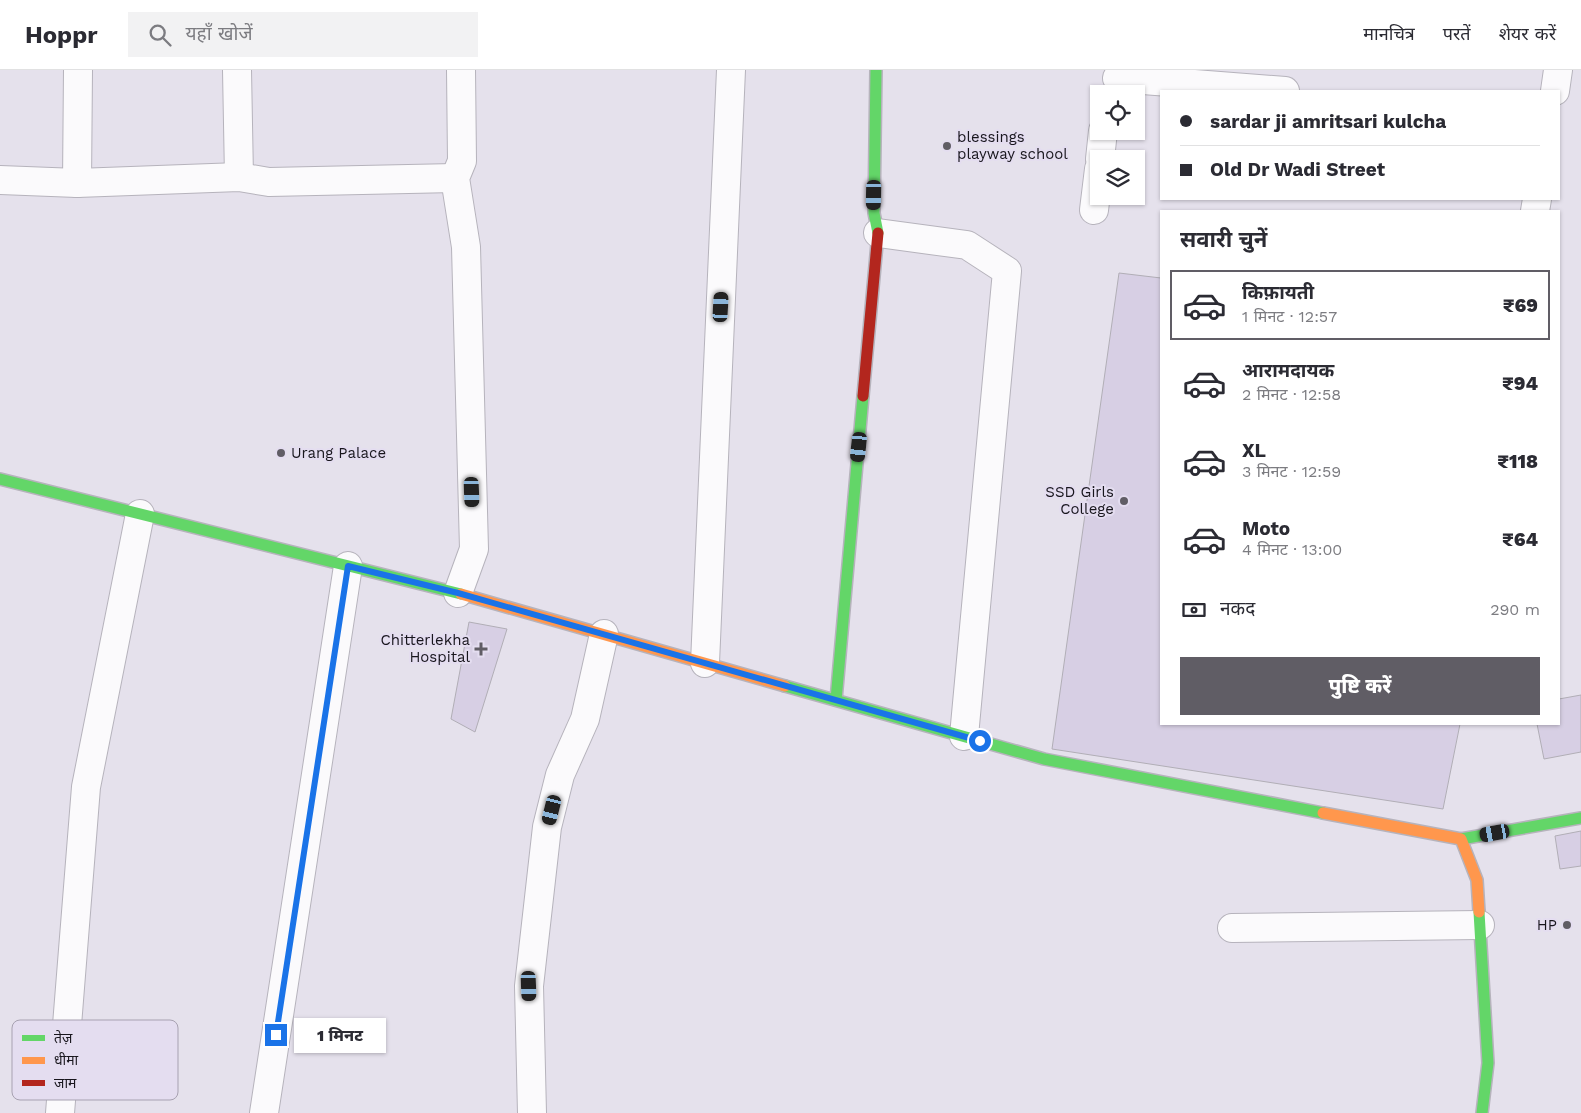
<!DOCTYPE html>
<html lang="hi">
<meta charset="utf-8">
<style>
body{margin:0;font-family:"Work Sans","Noto Sans Devanagari",sans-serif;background:#f2f2f3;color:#2b2b33;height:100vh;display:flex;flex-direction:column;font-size:19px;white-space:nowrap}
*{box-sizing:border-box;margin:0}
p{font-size:16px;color:#7c7c81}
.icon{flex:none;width:28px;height:28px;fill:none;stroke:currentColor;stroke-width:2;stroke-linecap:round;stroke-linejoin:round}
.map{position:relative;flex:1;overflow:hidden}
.side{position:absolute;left:1160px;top:140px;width:400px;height:515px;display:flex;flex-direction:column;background:#fff;border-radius:0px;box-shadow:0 1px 4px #0004}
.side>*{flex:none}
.top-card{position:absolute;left:1160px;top:20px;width:400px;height:110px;border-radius:0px;box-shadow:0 1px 4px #0004;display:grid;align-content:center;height:110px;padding:0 20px;background:#fff}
.controls{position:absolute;left:1090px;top:15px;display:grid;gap:10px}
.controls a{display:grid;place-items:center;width:55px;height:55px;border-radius:0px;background:#fff;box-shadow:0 1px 4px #0004;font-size:25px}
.end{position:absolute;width:22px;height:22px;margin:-11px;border:6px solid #1a73e8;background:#fff;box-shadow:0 0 0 2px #fff}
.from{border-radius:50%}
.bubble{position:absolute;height:35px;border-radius:0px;background:#fff;box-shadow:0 1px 4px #0004;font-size:16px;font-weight:800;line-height:35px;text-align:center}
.car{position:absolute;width:15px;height:30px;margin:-15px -8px;border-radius:6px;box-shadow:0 0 4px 1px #0007;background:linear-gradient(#222 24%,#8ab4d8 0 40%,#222 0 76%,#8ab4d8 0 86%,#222 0)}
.top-card b{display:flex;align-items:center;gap:18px;height:48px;font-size:19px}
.top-card b+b{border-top:1px solid #e1e1e2}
.top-card i{width:12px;height:12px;background:#2b2b33}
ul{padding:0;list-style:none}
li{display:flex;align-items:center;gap:15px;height:70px;margin:0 10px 8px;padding:0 10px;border:2px solid transparent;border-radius:0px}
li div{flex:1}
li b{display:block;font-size:19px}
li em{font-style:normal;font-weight:800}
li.current{border-color:#605d65}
li>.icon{width:45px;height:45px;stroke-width:1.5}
h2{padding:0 20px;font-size:22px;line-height:60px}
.pay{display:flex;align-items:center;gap:12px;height:55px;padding:0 20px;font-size:19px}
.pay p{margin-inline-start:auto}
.button{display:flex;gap:10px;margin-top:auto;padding:10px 20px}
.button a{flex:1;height:58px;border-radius:0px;background:#605d65;color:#fff;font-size:20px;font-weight:800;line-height:58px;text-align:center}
header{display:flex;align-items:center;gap:30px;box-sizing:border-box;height:70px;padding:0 25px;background:#fff;border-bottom:1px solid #e1e1e2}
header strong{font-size:24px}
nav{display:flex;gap:28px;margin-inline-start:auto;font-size:18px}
.search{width:350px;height:45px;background:#f2f2f3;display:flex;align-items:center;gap:12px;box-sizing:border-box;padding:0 18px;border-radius:0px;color:#7c7c81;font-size:19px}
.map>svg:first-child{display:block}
.building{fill:#d7cfe4;stroke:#b1aeb6}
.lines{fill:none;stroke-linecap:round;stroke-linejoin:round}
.street-casing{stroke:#b6b3bc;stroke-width:30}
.fast-casing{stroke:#b6b3bc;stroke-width:14}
.slow-casing{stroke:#b6b3bc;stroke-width:14}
.jam-casing{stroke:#b6b3bc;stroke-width:14}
.street{stroke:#fbfafc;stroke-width:28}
.fast{stroke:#63d668;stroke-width:11}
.slow{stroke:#ff974d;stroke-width:11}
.jam{stroke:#b3261e;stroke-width:11}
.route{stroke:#1a73e8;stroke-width:6}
.poi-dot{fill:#605d65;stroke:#e4ddf0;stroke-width:2}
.labels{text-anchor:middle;stroke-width:4;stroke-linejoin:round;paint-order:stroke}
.poi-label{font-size:15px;fill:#18161d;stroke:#e4ddf0;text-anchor:end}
.key{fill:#e4ddf0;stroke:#a7a1b1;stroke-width:1}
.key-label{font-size:14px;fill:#18161d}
</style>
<header>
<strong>Hoppr</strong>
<div class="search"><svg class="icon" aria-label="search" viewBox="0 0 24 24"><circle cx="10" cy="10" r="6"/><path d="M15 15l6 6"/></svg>यहाँ खोजें</div>
<nav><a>मानचित्र</a><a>परतें</a><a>शेयर करें</a></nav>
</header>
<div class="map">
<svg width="1581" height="1043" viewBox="0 0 1581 1043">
<rect width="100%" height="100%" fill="#e5e1ec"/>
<g class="building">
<polygon points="1119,203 1161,208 1161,654 1460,654 1443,739 1052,679"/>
<polygon points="469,552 507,559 475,662 451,649"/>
<polygon points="1581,625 1581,682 1544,689 1537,654 1559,654 1559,629"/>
<polygon points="1581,761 1581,796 1560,799 1555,766"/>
</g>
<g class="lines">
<g class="street-casing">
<g id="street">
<polyline points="237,0 239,107"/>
<polyline points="1117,8 1285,21"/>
<polyline points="1555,21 1558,0"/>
<polyline points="1100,89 1103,61"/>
<polyline points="0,110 77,113 239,107 269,112 455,108"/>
<polyline points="77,113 78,0"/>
<polyline points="1094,140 1099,99"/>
<polyline points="1535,141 1537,129"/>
<polyline points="878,163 967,175 1007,201 964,666"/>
<polyline points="458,523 474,479 466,177 455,108 462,91 461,0"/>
<polyline points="705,593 731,0"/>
<polyline points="1232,858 1480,855"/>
<polyline points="60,1043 86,717 140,444"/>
<polyline points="264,1043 348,496"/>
<polyline points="532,1043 529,916 547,757 560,705 585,649 604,564"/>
</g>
</g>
<g class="fast-casing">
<g id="fast">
<polyline points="876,0 874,143 878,163"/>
<polyline points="0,409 461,524"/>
<polyline points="785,616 1044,689 1323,743"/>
<polyline points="836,630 863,326"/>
<polyline points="1461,769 1581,748"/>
<polyline points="1479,842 1488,993 1482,1043"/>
</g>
</g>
<g class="slow-casing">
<g id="slow">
<polyline points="461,524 785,616"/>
<polyline points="1323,743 1461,769 1477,810 1479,842"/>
</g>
</g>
<g class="jam-casing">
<polyline id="jam" points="863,326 878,163"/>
</g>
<use href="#street" class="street"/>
<use href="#fast" class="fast"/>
<use href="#slow" class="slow"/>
<use href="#jam" class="jam"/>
</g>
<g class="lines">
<polyline class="route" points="276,965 348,496 458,523 980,671"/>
</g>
<g class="poi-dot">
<circle cx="947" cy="76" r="5"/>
<circle cx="281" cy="383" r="5"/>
<circle cx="1124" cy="431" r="5"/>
<path d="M478.5 571.5h5v5h5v5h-5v5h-5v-5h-5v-5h5z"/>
<circle cx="1567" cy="855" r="5"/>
</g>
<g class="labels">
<g class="poi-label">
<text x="957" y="72" text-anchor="start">blessings<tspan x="957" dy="17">playway school</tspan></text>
<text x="291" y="388" text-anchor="start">Urang Palace</text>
<text x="1114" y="427">SSD Girls<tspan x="1114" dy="17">College</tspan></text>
<text x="470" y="575">Chitterlekha<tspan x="470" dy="17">Hospital</tspan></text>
<text x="1557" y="860">HP</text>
</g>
</g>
<rect x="12" y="950" width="166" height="80" rx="8" class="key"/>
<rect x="22" y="965" width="23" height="6" fill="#63d668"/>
<rect x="22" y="987" width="23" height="7" fill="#ff974d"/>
<rect x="22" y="1010" width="23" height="6" fill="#b3261e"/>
<g class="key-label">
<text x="54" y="973">तेज़</text>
<text x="54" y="995">धीमा</text>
<text x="54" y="1018">जाम</text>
</g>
</svg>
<div class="controls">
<a><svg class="icon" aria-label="locate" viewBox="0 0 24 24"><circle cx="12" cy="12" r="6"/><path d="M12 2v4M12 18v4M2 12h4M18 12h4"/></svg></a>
<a><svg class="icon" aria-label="layers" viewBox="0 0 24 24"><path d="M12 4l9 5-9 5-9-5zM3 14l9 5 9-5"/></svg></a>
</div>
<i class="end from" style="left:980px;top:671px"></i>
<i class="end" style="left:276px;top:965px"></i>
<div class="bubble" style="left:294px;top:948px;width:92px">1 मिनट</div>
<i class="car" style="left:874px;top:125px;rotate:181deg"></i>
<i class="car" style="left:721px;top:237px;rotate:3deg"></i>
<i class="car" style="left:859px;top:377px;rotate:186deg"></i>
<i class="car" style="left:472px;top:422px;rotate:178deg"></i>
<i class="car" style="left:552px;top:740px;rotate:194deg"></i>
<i class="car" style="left:1495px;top:763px;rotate:260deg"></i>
<i class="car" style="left:529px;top:916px;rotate:178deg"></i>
<div class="top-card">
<b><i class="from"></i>sardar ji amritsari kulcha</b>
<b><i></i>Old Dr Wadi Street</b>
</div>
<section class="side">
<h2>सवारी चुनें</h2>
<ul>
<li class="current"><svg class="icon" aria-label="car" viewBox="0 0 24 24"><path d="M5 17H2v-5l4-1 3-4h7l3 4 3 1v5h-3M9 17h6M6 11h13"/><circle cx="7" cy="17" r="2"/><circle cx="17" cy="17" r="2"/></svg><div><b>किफ़ायती</b><p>1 मिनट · 12:57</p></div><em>₹69</em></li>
<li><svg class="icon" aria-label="car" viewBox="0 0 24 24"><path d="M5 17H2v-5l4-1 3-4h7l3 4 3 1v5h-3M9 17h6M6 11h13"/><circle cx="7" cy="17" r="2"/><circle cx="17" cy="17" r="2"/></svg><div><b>आरामदायक</b><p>2 मिनट · 12:58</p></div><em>₹94</em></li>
<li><svg class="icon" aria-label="car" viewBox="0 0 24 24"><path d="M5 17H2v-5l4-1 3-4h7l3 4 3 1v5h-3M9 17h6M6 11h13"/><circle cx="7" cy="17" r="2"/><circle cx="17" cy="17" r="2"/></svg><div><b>XL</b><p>3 मिनट · 12:59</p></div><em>₹118</em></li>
<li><svg class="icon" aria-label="car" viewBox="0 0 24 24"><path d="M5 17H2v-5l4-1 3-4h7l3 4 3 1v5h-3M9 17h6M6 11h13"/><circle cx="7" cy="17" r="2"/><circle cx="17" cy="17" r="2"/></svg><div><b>Moto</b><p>4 मिनट · 13:00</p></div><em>₹64</em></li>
</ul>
<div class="pay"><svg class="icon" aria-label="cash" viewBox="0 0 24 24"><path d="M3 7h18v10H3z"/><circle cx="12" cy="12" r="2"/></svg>नकद<p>290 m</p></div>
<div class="button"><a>पुष्टि करें</a></div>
</section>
</div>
